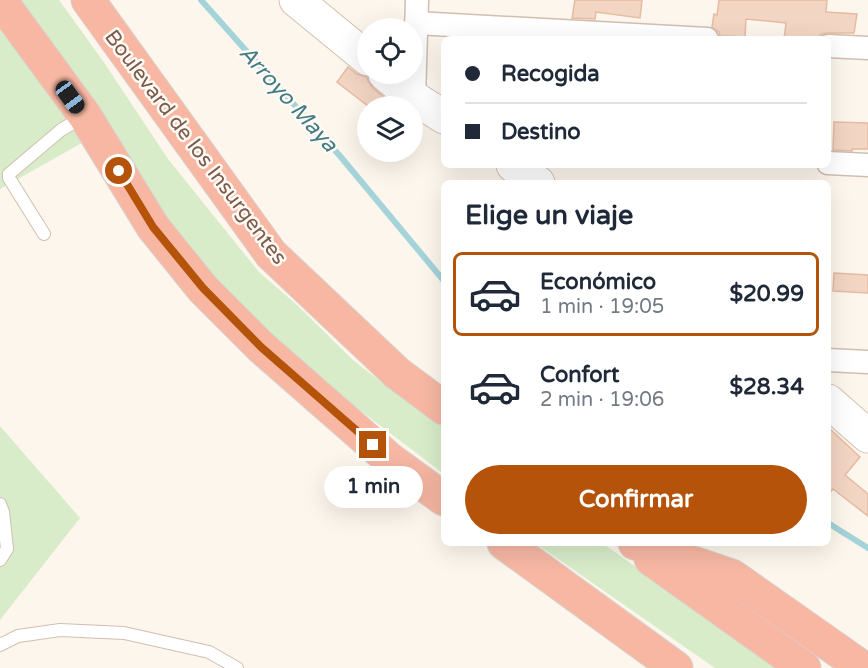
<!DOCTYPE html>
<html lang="es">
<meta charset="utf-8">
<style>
body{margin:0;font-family:"Varela Round",sans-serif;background:#f6f6f7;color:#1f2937;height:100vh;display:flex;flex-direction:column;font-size:22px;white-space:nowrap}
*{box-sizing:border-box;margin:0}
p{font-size:20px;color:#747a83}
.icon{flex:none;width:33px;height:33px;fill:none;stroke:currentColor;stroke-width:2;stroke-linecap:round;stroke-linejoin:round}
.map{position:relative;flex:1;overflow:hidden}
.side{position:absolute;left:441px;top:180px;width:390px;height:366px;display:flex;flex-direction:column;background:#fff;border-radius:9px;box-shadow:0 6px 24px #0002}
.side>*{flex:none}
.hud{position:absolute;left:441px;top:36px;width:390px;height:132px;border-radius:9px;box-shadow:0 6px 24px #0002;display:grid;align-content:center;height:132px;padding:0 24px;background:#fff}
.tools{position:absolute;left:357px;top:18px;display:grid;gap:12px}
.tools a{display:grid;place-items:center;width:66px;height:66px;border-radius:50%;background:#fff;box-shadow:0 6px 24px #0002;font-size:30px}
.end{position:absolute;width:27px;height:27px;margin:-14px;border:8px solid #b45309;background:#fff;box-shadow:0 0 0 3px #fff}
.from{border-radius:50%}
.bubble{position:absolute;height:42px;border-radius:21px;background:#fff;box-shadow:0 6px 24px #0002;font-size:20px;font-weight:700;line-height:42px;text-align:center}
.car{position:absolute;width:18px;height:36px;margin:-18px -9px;border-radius:8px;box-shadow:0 0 4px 2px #0007;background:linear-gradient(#222 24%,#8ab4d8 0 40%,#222 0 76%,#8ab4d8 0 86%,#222 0)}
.hud b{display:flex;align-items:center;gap:21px;height:57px;font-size:22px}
.hud b+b{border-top:2px solid #e0e1e3}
.hud i{width:15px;height:15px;background:#1f2937}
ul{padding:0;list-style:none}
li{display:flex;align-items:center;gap:18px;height:84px;margin:0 12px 9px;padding:0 12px;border:3px solid transparent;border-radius:9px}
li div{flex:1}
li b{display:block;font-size:22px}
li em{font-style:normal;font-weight:700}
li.selected{border-color:#b45309}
li>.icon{width:54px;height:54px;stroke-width:1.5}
h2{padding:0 24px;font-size:27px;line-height:72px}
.button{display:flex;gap:12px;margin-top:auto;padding:12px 24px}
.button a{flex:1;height:69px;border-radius:36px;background:#b45309;color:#fff;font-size:24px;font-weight:700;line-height:69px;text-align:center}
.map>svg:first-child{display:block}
.green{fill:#d8ecc9}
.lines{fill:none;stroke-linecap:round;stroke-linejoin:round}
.stream{stroke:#a5d3da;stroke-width:6}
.building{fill:#f3d5c3;stroke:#e6bba3;stroke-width:1.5}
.lane-casing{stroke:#d1beb0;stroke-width:14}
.street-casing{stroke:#d1beb0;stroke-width:25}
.secondary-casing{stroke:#d6c0b0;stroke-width:35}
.highway-casing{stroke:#dad1cd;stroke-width:35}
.lane{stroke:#fff;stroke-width:12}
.street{stroke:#fff;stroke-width:22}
.secondary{stroke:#fff;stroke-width:33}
.highway{stroke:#f7b7a3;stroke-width:33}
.route{stroke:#b45309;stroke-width:8}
.labels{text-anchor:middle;stroke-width:5;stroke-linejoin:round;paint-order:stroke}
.street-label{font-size:21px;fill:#7a5c4d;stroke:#fffaf3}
.water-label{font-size:22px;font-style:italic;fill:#437c86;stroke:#fffaf3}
</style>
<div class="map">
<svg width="868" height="668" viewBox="0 0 868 668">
<rect width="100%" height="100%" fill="#fdf6ec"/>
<g class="green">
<polygon points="14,0 59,0 103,61 168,159 259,272 297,305 353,360 390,389 444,426 444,474 328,386 228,295 168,222"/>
<polygon points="0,19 89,139 0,189"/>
<polygon points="0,426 80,518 0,620"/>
<polygon points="535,543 602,543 778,668 715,668"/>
</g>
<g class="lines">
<g class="stream">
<polyline points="201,0 340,156 444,281"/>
<polyline points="828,523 868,548"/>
</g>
</g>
<g class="building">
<polygon points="575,0 642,0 640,18 596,12 595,19 572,18"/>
<polygon points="719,0 827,0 826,12 857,14 854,33 828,33 821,34 817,39 784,39 786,23 746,19 745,37 720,36 719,32 712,27 714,14 717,15"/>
<polygon points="348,67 357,74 367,77 368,81 373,88 385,98 379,106 368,106 337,82"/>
<polygon points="834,122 868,123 868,149 852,149 852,151 833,150"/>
<polygon points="834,273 868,275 868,293 833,291"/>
<polygon points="828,427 860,457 845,475 868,494 868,516 833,489 828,495"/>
</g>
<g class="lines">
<g class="lane-casing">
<g id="lane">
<polyline points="44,234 9,178 9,174 61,130 84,116"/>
<polyline points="0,504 3,512 7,549 0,560"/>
<polyline points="0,645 18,636 60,630 124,633 209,652 237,668"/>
</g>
</g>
<g class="street-casing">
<g id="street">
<polyline points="416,23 707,39"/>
<polyline points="828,46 868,48"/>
<polyline points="414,98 417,0"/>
<polyline points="828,163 868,165"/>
<polyline points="828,360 868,362"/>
</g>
</g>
<g class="secondary-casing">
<g id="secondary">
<polyline points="296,0 368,59"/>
<polyline points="385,74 414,98 444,117"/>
<polyline points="513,165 538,183"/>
<polyline points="828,401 868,436"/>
</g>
</g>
<g class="highway-casing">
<g id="highway">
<polyline points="0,0 85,116 153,227 203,289 261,347 389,459 444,499"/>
<polyline points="88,0 271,254 397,373 444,408"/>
<polyline points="504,543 676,668"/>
<polyline points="635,543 732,576 863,668"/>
<polyline points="651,559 804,668"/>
</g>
</g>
<use href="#lane" class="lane"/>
<use href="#street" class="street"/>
<use href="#secondary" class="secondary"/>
<use href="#highway" class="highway"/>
</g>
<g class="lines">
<polyline class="route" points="119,171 153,227 203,288 261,347 373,445"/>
</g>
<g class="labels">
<g class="street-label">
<text transform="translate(196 147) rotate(53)" y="7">Boulevard de los Insurgentes</text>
</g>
<g class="water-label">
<text transform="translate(289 98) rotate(48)" y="8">Arroyo Maya</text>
</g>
</g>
</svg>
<div class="tools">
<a><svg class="icon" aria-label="locate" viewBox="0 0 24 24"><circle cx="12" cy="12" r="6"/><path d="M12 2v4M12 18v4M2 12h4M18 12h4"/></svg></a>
<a><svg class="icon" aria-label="layers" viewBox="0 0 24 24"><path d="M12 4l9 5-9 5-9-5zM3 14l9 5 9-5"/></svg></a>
</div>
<i class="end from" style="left:119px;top:171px"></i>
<i class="end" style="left:373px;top:445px"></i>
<div class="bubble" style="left:324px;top:466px;width:99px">1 min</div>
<i class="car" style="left:70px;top:97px;rotate:144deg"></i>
<div class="hud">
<b><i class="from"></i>Recogida</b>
<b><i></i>Destino</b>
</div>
<section class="side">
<h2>Elige un viaje</h2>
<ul>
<li class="selected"><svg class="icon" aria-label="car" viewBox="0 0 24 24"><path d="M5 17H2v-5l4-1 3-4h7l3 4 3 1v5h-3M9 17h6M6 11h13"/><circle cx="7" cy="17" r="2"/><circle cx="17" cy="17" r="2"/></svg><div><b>Económico</b><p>1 min · 19:05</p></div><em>$20.99</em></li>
<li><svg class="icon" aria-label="car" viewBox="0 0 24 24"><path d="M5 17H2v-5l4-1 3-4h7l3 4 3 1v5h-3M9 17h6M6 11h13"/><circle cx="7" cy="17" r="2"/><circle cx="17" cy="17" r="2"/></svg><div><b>Confort</b><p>2 min · 19:06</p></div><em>$28.34</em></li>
</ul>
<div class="button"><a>Confirmar</a></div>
</section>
</div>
